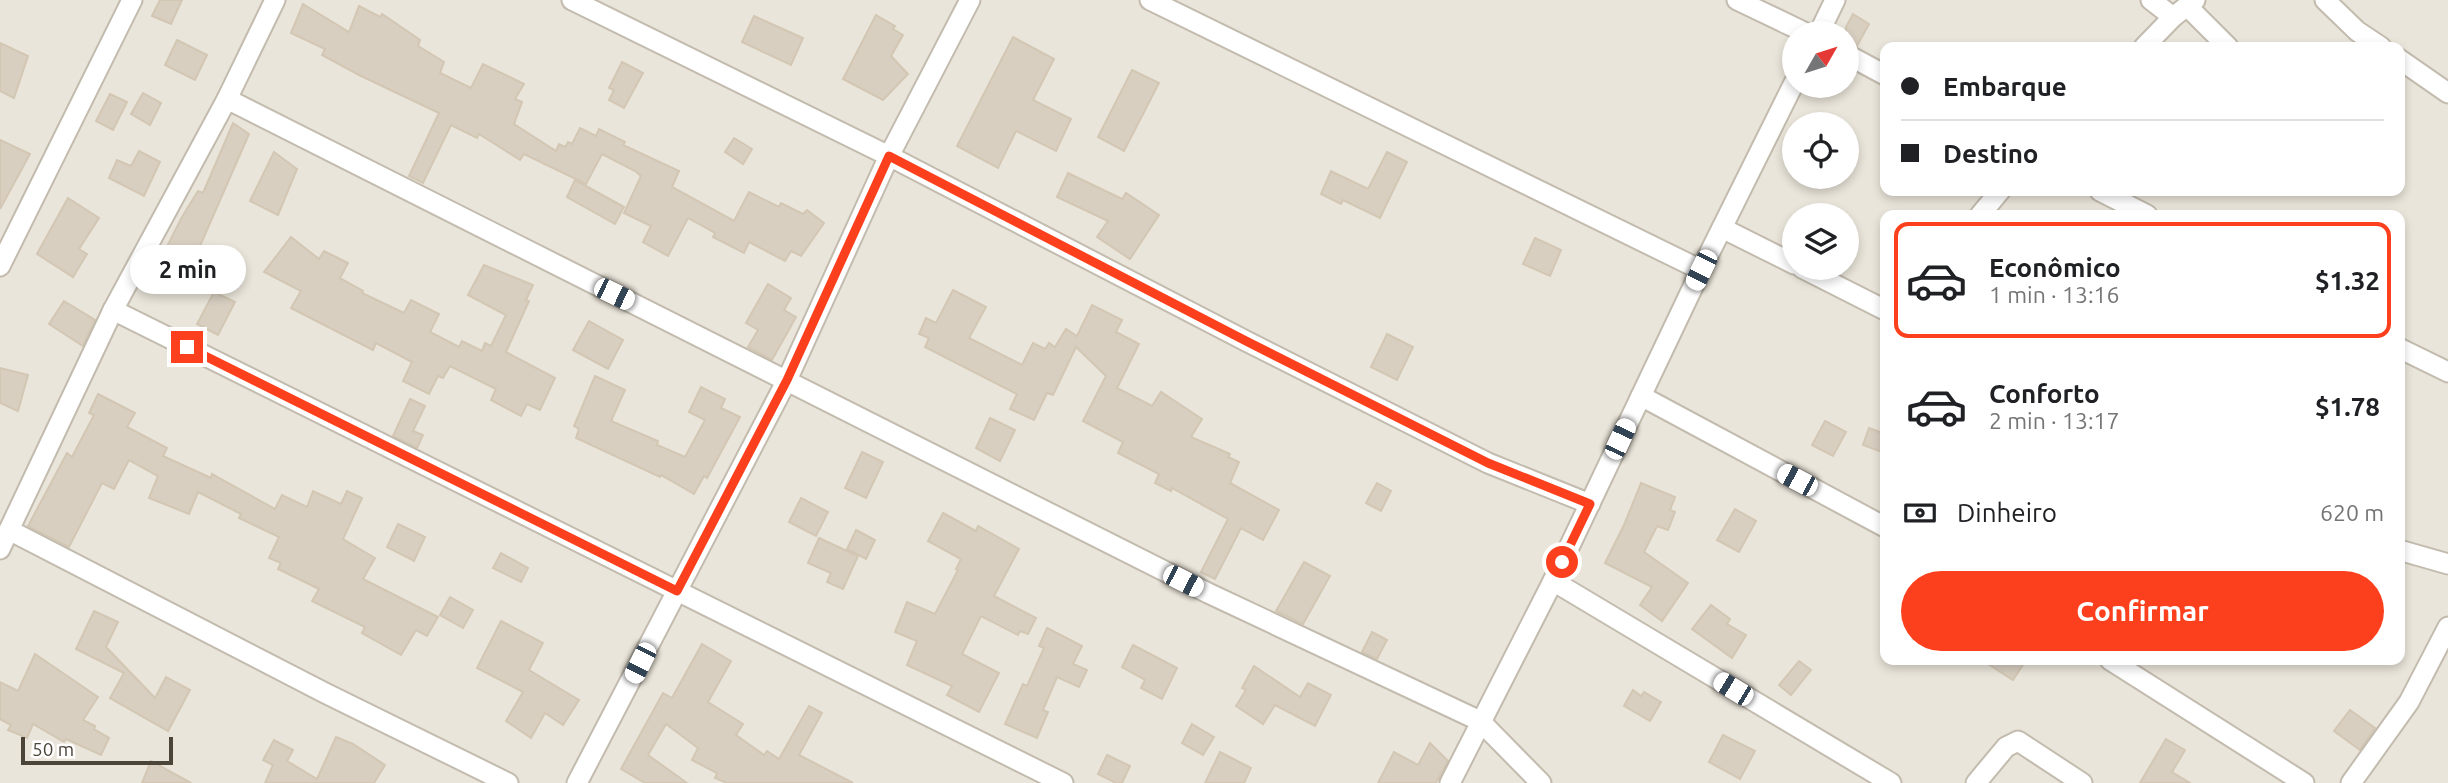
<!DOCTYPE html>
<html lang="pt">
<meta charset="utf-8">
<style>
body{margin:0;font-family:Ubuntu,sans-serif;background:#f2f2f2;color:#202124;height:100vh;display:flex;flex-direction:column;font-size:26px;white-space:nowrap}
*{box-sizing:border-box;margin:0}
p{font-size:23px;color:#757577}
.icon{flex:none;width:38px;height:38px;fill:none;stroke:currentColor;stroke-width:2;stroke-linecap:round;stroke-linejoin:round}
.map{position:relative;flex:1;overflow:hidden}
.details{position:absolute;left:1880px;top:210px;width:525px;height:455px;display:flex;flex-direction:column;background:#fff;border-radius:14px;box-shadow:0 4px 10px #0003}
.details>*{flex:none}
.hud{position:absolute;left:1880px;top:42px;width:525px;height:154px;border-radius:14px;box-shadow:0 4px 10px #0003;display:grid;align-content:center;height:154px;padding:0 21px;background:#fff}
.needle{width:46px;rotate:51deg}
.tools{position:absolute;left:1782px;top:21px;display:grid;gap:14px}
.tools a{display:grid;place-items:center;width:77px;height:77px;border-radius:50%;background:#fff;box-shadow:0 4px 10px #0003;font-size:35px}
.scale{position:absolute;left:21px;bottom:18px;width:152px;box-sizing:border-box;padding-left:7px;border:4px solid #4b4439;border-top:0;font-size:19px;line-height:24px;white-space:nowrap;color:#4b4439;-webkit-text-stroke:5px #fff;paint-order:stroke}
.end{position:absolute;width:32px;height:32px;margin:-16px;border:9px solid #fc3f1d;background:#fff;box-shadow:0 0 0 4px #fff}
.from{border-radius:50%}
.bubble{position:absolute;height:49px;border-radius:24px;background:#fff;box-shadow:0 4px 10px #0003;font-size:23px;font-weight:700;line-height:49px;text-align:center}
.car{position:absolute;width:21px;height:42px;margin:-21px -10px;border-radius:9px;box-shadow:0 0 5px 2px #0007;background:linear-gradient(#fff 24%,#345 0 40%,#fff 0 76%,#345 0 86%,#fff 0)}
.hud b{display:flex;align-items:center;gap:24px;height:66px;font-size:26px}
.hud b+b{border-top:2px solid #e0e0e0}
.hud i{width:18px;height:18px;background:#202124}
ul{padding:12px 0 0;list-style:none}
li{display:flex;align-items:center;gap:21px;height:116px;margin:0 14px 10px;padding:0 7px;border:4px solid transparent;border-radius:14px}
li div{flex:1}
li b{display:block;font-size:26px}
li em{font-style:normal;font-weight:700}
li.selected{border-color:#fc3f1d}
li>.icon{width:63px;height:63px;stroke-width:1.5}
.pay{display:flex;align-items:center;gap:18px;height:77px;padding:0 21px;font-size:26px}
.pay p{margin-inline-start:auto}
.primary-button{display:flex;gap:14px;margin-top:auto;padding:14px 21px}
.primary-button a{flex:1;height:80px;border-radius:42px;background:#fc3f1d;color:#fff;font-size:28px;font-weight:700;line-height:80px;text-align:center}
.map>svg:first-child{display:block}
.residential{fill:#eae5da;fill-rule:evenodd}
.building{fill:#d8cfc1;stroke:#d3c7b4;stroke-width:2}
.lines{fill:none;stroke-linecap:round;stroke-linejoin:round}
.minor-casing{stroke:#c2bbae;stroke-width:23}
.minor{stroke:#fff;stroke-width:19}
.route{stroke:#fc3f1d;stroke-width:9}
</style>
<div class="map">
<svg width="2448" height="783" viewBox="0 0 2448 783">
<rect width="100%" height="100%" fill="#f6f3ec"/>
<path class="residential" d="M0 0H2448V783H0ZM1794 33H1846V86H1794ZM1885 47H2399V191H1885ZM1794 124H1846V177H1794ZM1794 215H1846V268H1794ZM1885 215H2399V660H1885Z"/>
<g class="building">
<polygon points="160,0 182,0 171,24 152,16"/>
<polygon points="303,4 349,32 359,6 380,17 382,14 420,40 418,46 444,62 440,73 471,88 483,64 524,84 515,99 522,102 514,124 556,151 559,144 565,147 568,142 572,144 580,128 596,136 599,129 625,142 623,145 679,171 672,187 734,221 749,192 779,207 781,203 803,214 807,210 824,223 801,256 791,251 785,261 749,242 744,253 713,237 715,233 688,218 668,256 643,242 651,226 624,213 641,176 635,171 602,154 586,184 524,154 520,160 479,134 477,138 451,125 423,183 409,176 439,113 359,75 322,55 325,49 291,33"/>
<polygon points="1853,14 1869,24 1857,46 1846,42 1846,27"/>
<polygon points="876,15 895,26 893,29 903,35 891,56 908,74 883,100 843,79"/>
<polygon points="754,16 803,38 791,65 742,42"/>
<polygon points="1013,37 1054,59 1033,100 1071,119 1056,151 1016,131 998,168 957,146"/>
<polygon points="177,40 207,55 195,80 165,65"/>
<polygon points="0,43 28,56 14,98 0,91"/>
<polygon points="622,62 643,73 624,108 609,100 614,90 609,88"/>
<polygon points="1132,70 1159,83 1124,151 1098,137"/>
<polygon points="143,93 161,103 150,125 131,114"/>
<polygon points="110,94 127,102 113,130 96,121"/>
<polygon points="233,123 249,134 197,253 191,250 175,283 154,272 182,217 198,191 203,193"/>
<polygon points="734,138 752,149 743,164 725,152"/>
<polygon points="0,140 30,154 0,209"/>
<polygon points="139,151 160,162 144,196 109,178 117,160 131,166"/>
<polygon points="274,152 297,169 278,215 250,201"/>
<polygon points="1387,152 1407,162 1380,218 1343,200 1341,204 1321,194 1331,171 1368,189"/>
<polygon points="1068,173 1122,199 1126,193 1159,215 1130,259 1097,237 1108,221 1057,197"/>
<polygon points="575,180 624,207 615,224 567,197"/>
<polygon points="68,198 99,218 79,249 87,254 73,277 37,254"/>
<polygon points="291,237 319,259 324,251 348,263 340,278 363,291 362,293 404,313 411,300 439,314 430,332 459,347 462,341 482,351 485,343 491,346 506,315 468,295 484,265 533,285 526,300 529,301 506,352 555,378 540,410 527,404 521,416 491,400 496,389 450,366 443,378 438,376 429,394 403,381 412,362 376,343 373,350 291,308 301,291 264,272"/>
<polygon points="1535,238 1561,250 1550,276 1523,264"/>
<polygon points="768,284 791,298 784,310 796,317 772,360 748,347 758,330 746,323"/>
<polygon points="953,290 986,307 969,338 1022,365 1033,343 1045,349 1049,343 1055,347 1066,329 1077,336 1092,305 1122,320 1116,332 1139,344 1117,388 1152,406 1161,392 1202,419 1191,437 1230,454 1228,457 1239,462 1230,483 1279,510 1263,540 1241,528 1215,579 1201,572 1228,519 1172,488 1171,491 1155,483 1159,474 1118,453 1123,442 1083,421 1106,376 1076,347 1053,395 1047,393 1034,420 1010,409 1017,394 925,347 929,338 919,334 926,318 936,323"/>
<polygon points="214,292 235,302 218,335 197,324"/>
<polygon points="64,301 95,320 83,346 49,324"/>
<polygon points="589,321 623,340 608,369 573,350"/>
<polygon points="1387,334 1413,347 1397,380 1371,367"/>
<polygon points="0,368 28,375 18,411 0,403"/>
<polygon points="595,376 625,390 611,421 658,441 657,445 685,457 705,420 689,412 701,387 725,399 721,408 740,417 707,478 704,476 694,494 661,475 660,477 576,438 579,429 574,426"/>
<polygon points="98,394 135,413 127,427 167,448 163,456 211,478 212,474 275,509 282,495 307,507 313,491 341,504 347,491 362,498 343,539 375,558 363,579 438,617 427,636 416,630 401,655 362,633 365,627 312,601 319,589 278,569 281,563 269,558 279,537 239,518 241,514 198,492 189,514 149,498 158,476 129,460 114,489 102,483 69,547 28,526 67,453 72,457 94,415 89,413"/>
<polygon points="410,399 425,406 413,431 423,435 417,448 393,436"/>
<polygon points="990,418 1015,430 1000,461 976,448"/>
<polygon points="1825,421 1846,432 1833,456 1812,445"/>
<polygon points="1869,428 1885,434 1885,453 1863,445"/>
<polygon points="862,452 883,462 866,498 845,488"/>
<polygon points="1377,483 1391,491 1381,511 1366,503"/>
<polygon points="1641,483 1675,497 1670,510 1675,512 1668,530 1657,526 1644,552 1688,583 1662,621 1640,605 1652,587 1605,563 1624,525"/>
<polygon points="801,498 828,512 816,536 789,522"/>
<polygon points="1735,509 1756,521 1739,552 1717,540"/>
<polygon points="943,513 976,531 978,526 1019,549 994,596 1036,618 1028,634 1020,631 1018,635 981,616 962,654 999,673 979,712 947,695 952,686 907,665 917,641 895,632 907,602 935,614 958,570 956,569 961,559 928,541"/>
<polygon points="398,524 425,537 414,561 387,547"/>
<polygon points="856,530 875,540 866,559 847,549"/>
<polygon points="819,538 858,556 843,589 827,582 831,573 808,563"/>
<polygon points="501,553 528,568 521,582 493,568"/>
<polygon points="1304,562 1330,576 1303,624 1276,611"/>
<polygon points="450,597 473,610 463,628 440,615"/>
<polygon points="1711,605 1730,619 1727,624 1746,635 1732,658 1692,629"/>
<polygon points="94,611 118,622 106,647 155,698 166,677 190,690 168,731 110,698 124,673 76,649"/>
<polygon points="501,621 543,643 529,670 579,700 563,725 545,713 531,738 506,721 523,692 477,668"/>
<polygon points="1047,628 1082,646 1073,664 1087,670 1079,687 1057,677 1043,710 1048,712 1037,738 1005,724 1023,684 1027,686 1044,648 1039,646"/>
<polygon points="1372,632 1387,640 1377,659 1362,652"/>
<polygon points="702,644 731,661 708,702 743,724 736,735 764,755 767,751 779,759 809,706 822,713 799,755 853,783 727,783 715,778 717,773 692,760 698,748 666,724 648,755 687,783 645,783 621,769 663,693 672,698"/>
<polygon points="1133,645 1177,668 1162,699 1141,688 1145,680 1122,667"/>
<polygon points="35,654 98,697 83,720 95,726 94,729 109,738 101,755 66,739 64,742 33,724 27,738 8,730 11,725 0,719 0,682 18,691"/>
<polygon points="1982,660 2026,660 2013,680"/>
<polygon points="1799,661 1811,670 1791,695 1779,685"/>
<polygon points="1254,666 1300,697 1308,683 1331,695 1315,726 1275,705 1263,724 1236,706 1246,690 1242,688"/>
<polygon points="1633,690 1641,696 1644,692 1661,702 1650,721 1624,706"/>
<polygon points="2350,710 2375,728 2360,750 2334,731"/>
<polygon points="1192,724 1214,737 1203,755 1182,743"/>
<polygon points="1723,735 1755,751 1740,779 1709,762"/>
<polygon points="336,737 353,744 385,765 374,783 265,783 273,765 263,760 274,740 293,750 287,761 317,779"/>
<polygon points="2166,739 2185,750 2172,772 2190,783 2140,783"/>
<polygon points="1430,743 1448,761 1436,783 1378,783 1394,752 1418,765"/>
<polygon points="1220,752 1251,768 1244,783 1205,783"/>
<polygon points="1107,755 1130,766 1122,783 1116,783 1098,774"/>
<polygon points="151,761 191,783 142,783"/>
</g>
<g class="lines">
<g class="minor-casing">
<g id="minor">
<polyline points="572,0 889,156 1246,341 1488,463 1590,504"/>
<polyline points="1150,0 1701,270"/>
<polyline points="1737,0 1806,33"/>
<polyline points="2151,0 2173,17"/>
<polyline points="2325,0 2357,31 2381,47"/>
<polyline points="2187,6 2228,47"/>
<polyline points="1819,33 1835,0"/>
<polyline points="2144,47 2173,17 2195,0"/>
<polyline points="1846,54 1885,75"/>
<polyline points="2399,59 2448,93"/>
<polyline points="227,99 1208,593 1480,721 1541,783"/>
<polyline points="2100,191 2147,215"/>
<polyline points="1980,215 2000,191"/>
<polyline points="1722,228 1794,264"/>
<polyline points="0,266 132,0"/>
<polyline points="1802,268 1885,310"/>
<polyline points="113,310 1063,783"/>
<polyline points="2399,348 2448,372"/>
<polyline points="1641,396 1885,527"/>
<polyline points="9,530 325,693 508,783"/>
<polyline points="0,549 113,310 227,99 275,0"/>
<polyline points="2399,550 2448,564"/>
<polyline points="1553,581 1891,783"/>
<polyline points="2110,660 2304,783"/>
<polyline points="577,783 787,380 889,156 970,0"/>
<polyline points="1450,783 1553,581 1701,270 1794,83"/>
<polyline points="1976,783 2006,747 2018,741 2082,783"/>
<polyline points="2351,783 2409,702 2448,627"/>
</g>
</g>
<use href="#minor" class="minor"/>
</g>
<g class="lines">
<polyline class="route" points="187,347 677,591 787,380 889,156 1246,341 1488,463 1590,504 1562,562"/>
</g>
</svg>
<div class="tools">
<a><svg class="needle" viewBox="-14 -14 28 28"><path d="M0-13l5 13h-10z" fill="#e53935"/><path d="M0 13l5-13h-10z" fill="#757577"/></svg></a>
<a><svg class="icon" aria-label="locate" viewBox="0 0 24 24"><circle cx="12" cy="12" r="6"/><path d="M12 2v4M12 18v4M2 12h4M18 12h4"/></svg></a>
<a><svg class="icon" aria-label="layers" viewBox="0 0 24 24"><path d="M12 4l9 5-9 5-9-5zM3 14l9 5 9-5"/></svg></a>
</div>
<div class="scale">50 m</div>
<i class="end from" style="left:1562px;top:562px"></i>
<i class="end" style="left:187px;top:347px"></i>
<div class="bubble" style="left:130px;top:245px;width:116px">2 min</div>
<i class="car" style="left:1701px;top:270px;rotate:206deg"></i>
<i class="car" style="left:614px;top:294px;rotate:116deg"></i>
<i class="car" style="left:1620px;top:439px;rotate:25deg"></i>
<i class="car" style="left:1797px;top:480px;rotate:298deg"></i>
<i class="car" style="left:1183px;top:581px;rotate:117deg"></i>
<i class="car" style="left:640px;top:663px;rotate:207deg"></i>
<i class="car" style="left:1733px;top:689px;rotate:301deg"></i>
<div class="hud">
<b><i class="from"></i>Embarque</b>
<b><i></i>Destino</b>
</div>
<section class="details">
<ul>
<li class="selected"><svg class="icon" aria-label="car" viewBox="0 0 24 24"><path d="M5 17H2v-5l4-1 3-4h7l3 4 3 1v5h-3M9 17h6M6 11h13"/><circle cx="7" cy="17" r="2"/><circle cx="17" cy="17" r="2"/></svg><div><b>Econômico</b><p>1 min · 13:16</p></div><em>$1.32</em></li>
<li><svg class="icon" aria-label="car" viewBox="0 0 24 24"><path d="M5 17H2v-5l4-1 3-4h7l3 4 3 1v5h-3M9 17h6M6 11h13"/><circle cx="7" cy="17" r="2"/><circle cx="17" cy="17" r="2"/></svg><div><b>Conforto</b><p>2 min · 13:17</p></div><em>$1.78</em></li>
</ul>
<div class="pay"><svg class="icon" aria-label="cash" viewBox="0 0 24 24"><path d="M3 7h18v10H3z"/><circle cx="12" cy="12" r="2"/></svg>Dinheiro<p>620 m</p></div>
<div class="primary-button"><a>Confirmar</a></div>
</section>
</div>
